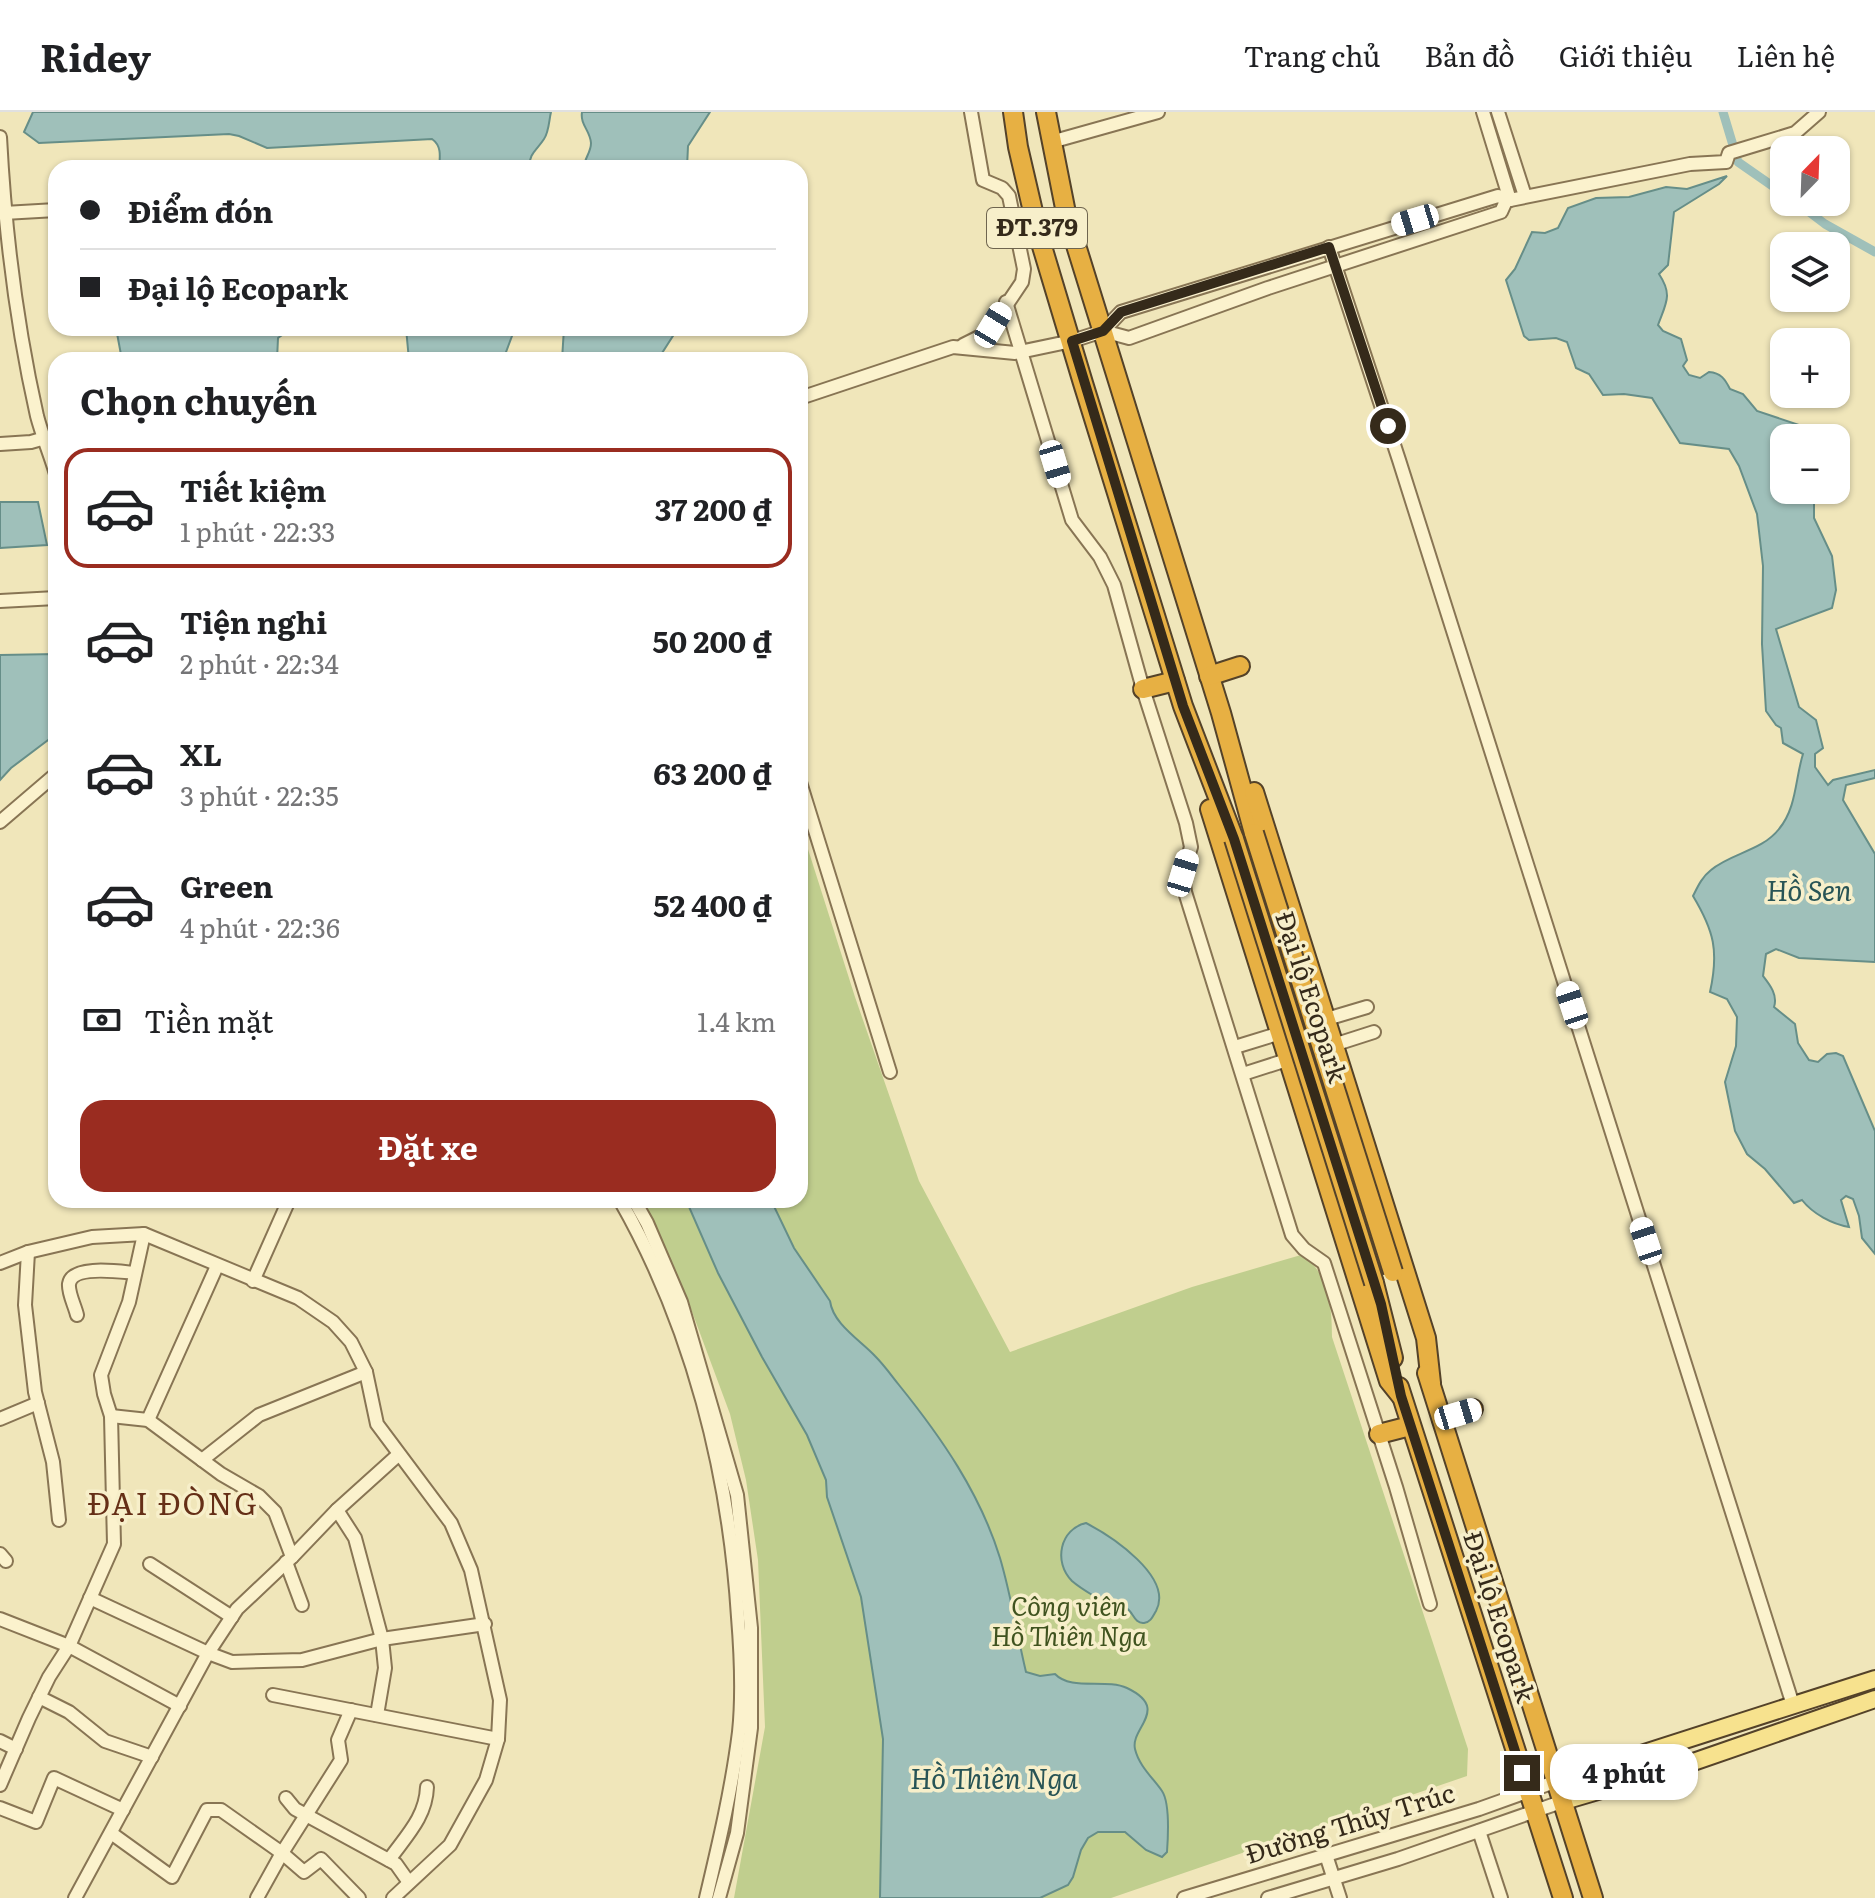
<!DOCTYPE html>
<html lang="vi">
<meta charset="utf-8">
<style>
body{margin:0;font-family:Literata,serif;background:#f6f6f6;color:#202124;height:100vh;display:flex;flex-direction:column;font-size:30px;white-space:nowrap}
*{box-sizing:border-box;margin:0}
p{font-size:26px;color:#757577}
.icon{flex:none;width:44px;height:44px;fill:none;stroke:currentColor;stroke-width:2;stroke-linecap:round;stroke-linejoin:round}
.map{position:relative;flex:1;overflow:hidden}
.panel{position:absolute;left:48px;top:240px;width:760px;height:856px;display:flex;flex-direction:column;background:#fff;border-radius:24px;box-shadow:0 2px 6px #0004}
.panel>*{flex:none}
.banner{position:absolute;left:48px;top:48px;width:760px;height:176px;border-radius:24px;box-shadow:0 2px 6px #0004;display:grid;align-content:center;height:176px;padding:0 32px;background:#fff}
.needle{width:52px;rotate:23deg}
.fabs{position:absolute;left:1770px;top:24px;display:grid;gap:16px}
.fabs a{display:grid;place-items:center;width:80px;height:80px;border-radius:16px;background:#fff;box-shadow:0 2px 6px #0004;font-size:40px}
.end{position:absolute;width:36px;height:36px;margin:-18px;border:10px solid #352a1a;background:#fff;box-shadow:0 0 0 4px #fff}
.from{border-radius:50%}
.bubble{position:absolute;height:56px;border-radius:24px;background:#fff;box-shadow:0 2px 6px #0004;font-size:26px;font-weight:700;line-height:56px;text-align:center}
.car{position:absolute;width:24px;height:48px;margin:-24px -12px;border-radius:10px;box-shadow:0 0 6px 2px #0007;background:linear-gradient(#fff 24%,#345 0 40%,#fff 0 76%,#345 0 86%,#fff 0)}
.banner b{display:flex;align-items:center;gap:28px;height:76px;font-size:30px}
.banner b+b{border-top:2px solid #e0e0e0}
.banner i{width:20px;height:20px;background:#202124}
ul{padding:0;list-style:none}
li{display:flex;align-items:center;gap:24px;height:120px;margin:0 16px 12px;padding:0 16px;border:4px solid transparent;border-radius:24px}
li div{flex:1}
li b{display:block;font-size:30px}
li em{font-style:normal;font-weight:700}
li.active{border-color:#9a2c20}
li>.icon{width:72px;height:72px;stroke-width:1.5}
h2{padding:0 32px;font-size:36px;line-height:96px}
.pay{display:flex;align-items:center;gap:20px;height:88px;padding:0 32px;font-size:30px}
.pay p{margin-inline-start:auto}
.primary-button{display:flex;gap:16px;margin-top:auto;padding:16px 32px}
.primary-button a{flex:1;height:92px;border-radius:24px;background:#9a2c20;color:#fff;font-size:32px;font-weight:700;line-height:92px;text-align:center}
header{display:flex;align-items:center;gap:48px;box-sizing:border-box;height:112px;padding:0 40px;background:#fff;border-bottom:2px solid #e0e0e0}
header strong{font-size:38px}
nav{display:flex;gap:44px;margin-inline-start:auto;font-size:28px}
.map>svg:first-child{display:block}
.green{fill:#c0ce8e}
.water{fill:#9fc0ba;stroke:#668e88;stroke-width:2}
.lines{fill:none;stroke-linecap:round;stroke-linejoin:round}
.canal{stroke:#9fc0ba;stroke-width:9}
.minor-casing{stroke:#887554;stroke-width:16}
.major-casing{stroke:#544229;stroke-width:20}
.highway-casing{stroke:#544229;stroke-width:22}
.minor{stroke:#fbf2cd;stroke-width:12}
.major{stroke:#f7e28e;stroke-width:16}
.highway{stroke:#e7b043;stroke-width:18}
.highway-bridge-casing{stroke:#544229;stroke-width:22;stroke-linecap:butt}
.highway-bridge{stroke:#e7b043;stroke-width:18}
.route{stroke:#352a1a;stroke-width:10}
.labels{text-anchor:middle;stroke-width:7;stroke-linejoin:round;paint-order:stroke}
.shield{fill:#f7efca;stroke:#6f654f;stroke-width:2}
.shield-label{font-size:24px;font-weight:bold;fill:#352a1a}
.street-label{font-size:26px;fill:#352a1a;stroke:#f7efca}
.park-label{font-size:26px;font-style:italic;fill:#40531f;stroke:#f7efca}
.water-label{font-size:28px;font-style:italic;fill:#285456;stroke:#f7efca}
.quarter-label{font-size:30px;letter-spacing:2px;fill:#652f17;stroke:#f7efca}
</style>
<header>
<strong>Ridey</strong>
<nav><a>Trang chủ</a><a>Bản đồ</a><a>Giới thiệu</a><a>Liên hệ</a></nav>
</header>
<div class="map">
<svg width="1875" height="1786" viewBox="0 0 1875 1786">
<rect width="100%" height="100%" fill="#f0e6ba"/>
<path class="green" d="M800 712 855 885 919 1069 1010 1240 1192 1175 1301 1143C1329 1159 1332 1195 1332 1225L1468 1637 1467 1664 1111 1786H734L765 1615 758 1448 746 1368 730 1302 691 1197 662 1131 639 1088H800Z"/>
<g class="water">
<path d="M33 0H551C549 8 549 20 544 27 537 38 529 41 529 56H439C440 45 442 34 432 27L267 36 239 24 229 22 39 31 24 20Z"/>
<path d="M582 0H710L688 34 687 56H584C584 46 591 41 591 31 590 18 580 13 582 0Z"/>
<path d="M1727 64 1719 72 1674 100 1668 153 1659 162C1673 183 1666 191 1658 213L1663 219 1681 227 1687 248 1683 254 1689 263 1700 266 1709 260C1721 261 1725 267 1730 277L1743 282 1757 299 1799 313 1802 326H1784V378H1814V406L1832 444 1836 478 1832 496 1776 517 1799 595 1816 608 1823 636 1815 642V655L1828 673 1833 668 1875 658V666L1846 673 1843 688 1875 742V850L1799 846 1776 837 1766 842 1763 864C1770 873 1778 883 1774 895L1795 912 1798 931 1809 948 1818 950 1827 942 1836 941 1843 944 1875 1019V1142L1862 1126 1859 1104 1853 1087 1846 1084 1841 1088 1849 1115C1832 1112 1813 1102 1802 1088L1794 1091 1765 1057 1747 1042 1735 1019 1725 970 1736 934 1737 905 1727 887 1710 880C1719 839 1714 819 1693 784 1698 774 1702 765 1711 758 1731 741 1762 739 1779 717 1797 695 1795 667 1803 642L1783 631 1781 616 1776 613 1766 599 1762 532 1763 454 1757 402 1739 354 1729 337 1680 331 1652 286 1624 282 1603 283 1589 262 1576 256 1567 230 1556 226 1529 228 1524 224 1506 168 1515 157 1532 120 1545 121 1558 116 1568 96 1596 86 1629 85 1666 75 1687 77Z"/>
<polygon points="116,216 356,216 285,221 278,226 277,248 122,248"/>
<polygon points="406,216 515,216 503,248 409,248"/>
<polygon points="564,216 678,216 662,241 631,248 562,248"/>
<polygon points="0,390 38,390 47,433 0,436"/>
<polygon points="56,542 56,622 11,656 0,668 0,543"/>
<path d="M686 1088H771L794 1136 830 1189C833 1212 860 1228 875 1244 884 1253 891 1263 899 1273 941 1325 980 1381 1000 1446 1011 1483 1017 1522 1026 1560L1040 1564 1055 1562C1071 1579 1106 1566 1127 1576 1171 1597 1130 1616 1135 1637 1139 1654 1153 1666 1162 1679 1170 1691 1168 1726 1167 1740L1162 1745 1146 1738 1125 1720H1098L1088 1726 1081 1738 1073 1765 1068 1773 1040 1786H880L883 1627 861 1485 827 1385 826 1368 807 1323 762 1245 718 1161Z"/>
<path d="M1086 1411C1111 1424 1174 1465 1156 1499 1153 1504 1151 1510 1144 1511 1134 1512 1133 1499 1126 1496 1122 1494 1118 1495 1114 1494 1104 1491 1080 1476 1072 1469 1053 1450 1060 1417 1086 1411Z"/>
</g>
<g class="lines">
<g class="canal">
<polyline points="1723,0 1738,50 1784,82"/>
<polyline points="1796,90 1825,112 1875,140"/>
</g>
<g class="minor-casing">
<g id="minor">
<polyline points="1483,0 1510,88"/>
<polyline points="1498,0 1525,84"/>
<path d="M0 25C5 120 16 211 37 304 42 323 50 342 56 362"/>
<polyline points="1051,30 1158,0"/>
<polyline points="4,101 56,98"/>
<polyline points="1329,135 1399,348 1793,1593"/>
<polyline points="1006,190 1072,408 1100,445 1114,473 1143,577 1186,711 1191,735 1183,761 1185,780 1292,1123 1304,1137 1324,1151 1396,1375 1430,1492"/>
<polyline points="1103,219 1129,226 1268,176 1501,100 1506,89"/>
<polyline points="963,233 981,224 993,213 1022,170 1024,157 1009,84 1002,76 983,68 971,0"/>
<polyline points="800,286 953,235 1015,241 1072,229 1103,219 1121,200 1498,84 1510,88 1690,52 1726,50 1729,41 1795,21 1819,0"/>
<polyline points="0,332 31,330 45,326"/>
<polyline points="0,489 56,486"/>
<polyline points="800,670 890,960"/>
<polyline points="0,710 56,662"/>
<polyline points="1320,909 1367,895"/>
<polyline points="1235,935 1287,919"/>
<polyline points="1243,962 1374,920"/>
<path d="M620 1088C692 1214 729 1361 738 1505 741 1542 743 1582 739 1620 732 1676 719 1731 706 1786"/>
<polyline points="634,1088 647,1111 681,1190 737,1383 751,1516 751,1616 737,1721 719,1786"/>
<polyline points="28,1140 25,1193 35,1280 53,1350 59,1408"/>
<polyline points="0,1151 28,1140 92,1125 144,1122 298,1186 333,1210 351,1230 366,1260 377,1312 451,1411 471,1458 500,1588 498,1627 486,1668 450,1733 393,1786"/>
<polyline points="253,1169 289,1088"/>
<path d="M77 1203C75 1194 68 1181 69 1172 72 1152 122 1160 135 1161"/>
<polyline points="111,1304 148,1308 221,1362 259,1384 275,1400 292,1445"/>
<polyline points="0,1307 38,1291"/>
<polyline points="148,1308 217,1154"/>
<polyline points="202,1348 259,1303 366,1260"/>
<polyline points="337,1398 355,1426 382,1527 385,1556 377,1603"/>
<polyline points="0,1442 6,1449"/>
<polyline points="286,1450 302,1493"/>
<polyline points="150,1452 232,1505"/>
<polyline points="90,1486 208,1541 232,1550 302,1548 382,1527 485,1512"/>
<polyline points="0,1507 69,1534 180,1594"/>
<polyline points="273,1583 498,1627"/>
<polyline points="39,1585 69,1600 105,1629 152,1645"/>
<polyline points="0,1629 16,1637"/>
<polyline points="0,1673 29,1606 49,1565 69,1534 114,1432 111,1304 104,1282 101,1263 129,1190 144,1122"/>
<polyline points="286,1686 295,1697 396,1752 408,1769"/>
<polyline points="0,1696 36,1710 54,1666 123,1698"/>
<polyline points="1479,1719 1501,1786"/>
<polyline points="111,1721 172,1765 207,1698 221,1698 282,1741 304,1760 321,1747 359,1786"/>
<polyline points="1326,1743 1340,1786"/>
<path d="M389 1748C406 1724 426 1705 427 1675"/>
<polyline points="75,1786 208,1541 237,1497 292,1445 337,1398 398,1343"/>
<polyline points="257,1786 282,1741 341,1648 338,1628 351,1598"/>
<polyline points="1184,1786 1479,1697 1557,1669"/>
<polyline points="1268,1786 1398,1747 1564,1689"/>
</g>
</g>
<g class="major-casing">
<g id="major">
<polyline points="1557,1669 1875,1567"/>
<polyline points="1564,1689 1673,1657 1875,1587"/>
</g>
</g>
<g class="highway-casing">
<g id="highway">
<polyline points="1013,0 1018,35 1038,121 1083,271 1183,594 1234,727"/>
<polyline points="1046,0 1066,101 1221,601 1254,721"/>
<polyline points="1209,564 1240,554"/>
<polyline points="1143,577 1175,569"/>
<polyline points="1254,680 1426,1226 1431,1271"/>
<polyline points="1210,697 1389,1269 1401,1284"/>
<polyline points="1374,1171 1393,1246"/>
<polyline points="1427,1261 1593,1786"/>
<polyline points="1399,1275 1563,1786"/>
<polyline points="1442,1307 1473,1297"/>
<polyline points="1379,1322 1410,1314"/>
</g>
</g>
<use href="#minor" class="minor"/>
<use href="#major" class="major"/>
<use href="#highway" class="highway"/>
<g class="highway-bridge-casing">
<g id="highway-bridge">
<polyline points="1254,721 1393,1160"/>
<polyline points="1234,727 1374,1171"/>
</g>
</g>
<use href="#highway-bridge" class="highway-bridge"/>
</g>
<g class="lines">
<polyline class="route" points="1388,314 1329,135 1121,200 1103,219 1072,229 1183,594 1234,727 1381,1192 1401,1284 1522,1661"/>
</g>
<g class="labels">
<rect class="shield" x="987" y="96" width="100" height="40" rx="6"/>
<g class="shield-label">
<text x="1037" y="124">ĐT.379</text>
</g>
<g class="street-label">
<text transform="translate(1311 885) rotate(72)" y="9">Đại lộ Ecopark</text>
<text transform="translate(1499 1505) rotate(72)" y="9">Đại lộ Ecopark</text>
<text transform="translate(1350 1712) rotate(-17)" y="9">Đường Thủy Trúc</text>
</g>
<g class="park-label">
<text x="1069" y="1504">Công viên<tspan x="1069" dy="30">Hồ Thiên Nga</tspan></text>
</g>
<g class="water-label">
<text x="1809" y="789">Hồ Sen</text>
<text x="994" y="1677">Hồ Thiên Nga</text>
</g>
<g class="quarter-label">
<text x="173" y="1403">ĐẠI ĐÒNG</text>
</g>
</g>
</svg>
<div class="fabs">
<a><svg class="needle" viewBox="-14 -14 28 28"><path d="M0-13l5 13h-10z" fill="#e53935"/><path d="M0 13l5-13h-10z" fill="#757577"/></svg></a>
<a><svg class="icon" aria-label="layers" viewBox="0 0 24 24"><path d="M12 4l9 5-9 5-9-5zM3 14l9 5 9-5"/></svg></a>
<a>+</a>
<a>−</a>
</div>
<i class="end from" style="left:1388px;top:314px"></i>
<i class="end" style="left:1522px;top:1661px"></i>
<div class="bubble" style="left:1550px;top:1632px;width:148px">4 phút</div>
<i class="car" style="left:1415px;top:108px;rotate:253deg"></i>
<i class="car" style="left:993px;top:213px;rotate:31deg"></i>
<i class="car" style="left:1055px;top:352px;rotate:163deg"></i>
<i class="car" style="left:1183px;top:761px;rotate:17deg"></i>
<i class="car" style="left:1572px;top:893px;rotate:342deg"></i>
<i class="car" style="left:1646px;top:1129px;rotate:342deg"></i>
<i class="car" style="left:1458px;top:1302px;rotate:73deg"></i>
<div class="banner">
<b><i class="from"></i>Điểm đón</b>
<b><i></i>Đại lộ Ecopark</b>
</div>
<section class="panel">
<h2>Chọn chuyến</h2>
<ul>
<li class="active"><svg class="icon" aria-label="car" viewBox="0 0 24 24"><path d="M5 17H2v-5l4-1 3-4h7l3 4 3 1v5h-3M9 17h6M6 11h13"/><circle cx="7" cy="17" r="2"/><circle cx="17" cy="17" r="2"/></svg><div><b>Tiết kiệm</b><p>1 phút · 22:33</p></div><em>37 200 ₫</em></li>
<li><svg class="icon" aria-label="car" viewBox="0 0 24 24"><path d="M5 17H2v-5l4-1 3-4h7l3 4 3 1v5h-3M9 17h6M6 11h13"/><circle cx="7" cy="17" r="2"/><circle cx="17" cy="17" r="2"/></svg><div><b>Tiện nghi</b><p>2 phút · 22:34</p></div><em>50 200 ₫</em></li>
<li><svg class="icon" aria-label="car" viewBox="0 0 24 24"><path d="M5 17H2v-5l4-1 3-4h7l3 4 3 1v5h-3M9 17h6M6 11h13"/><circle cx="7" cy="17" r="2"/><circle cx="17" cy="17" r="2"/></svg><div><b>XL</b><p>3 phút · 22:35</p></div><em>63 200 ₫</em></li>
<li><svg class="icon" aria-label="car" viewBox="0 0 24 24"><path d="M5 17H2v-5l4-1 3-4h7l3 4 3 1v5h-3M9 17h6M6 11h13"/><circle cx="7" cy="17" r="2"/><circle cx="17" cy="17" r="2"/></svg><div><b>Green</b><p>4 phút · 22:36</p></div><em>52 400 ₫</em></li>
</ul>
<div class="pay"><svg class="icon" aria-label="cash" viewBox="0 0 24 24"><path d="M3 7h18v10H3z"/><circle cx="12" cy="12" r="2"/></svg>Tiền mặt<p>1.4 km</p></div>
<div class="primary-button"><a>Đặt xe</a></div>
</section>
</div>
